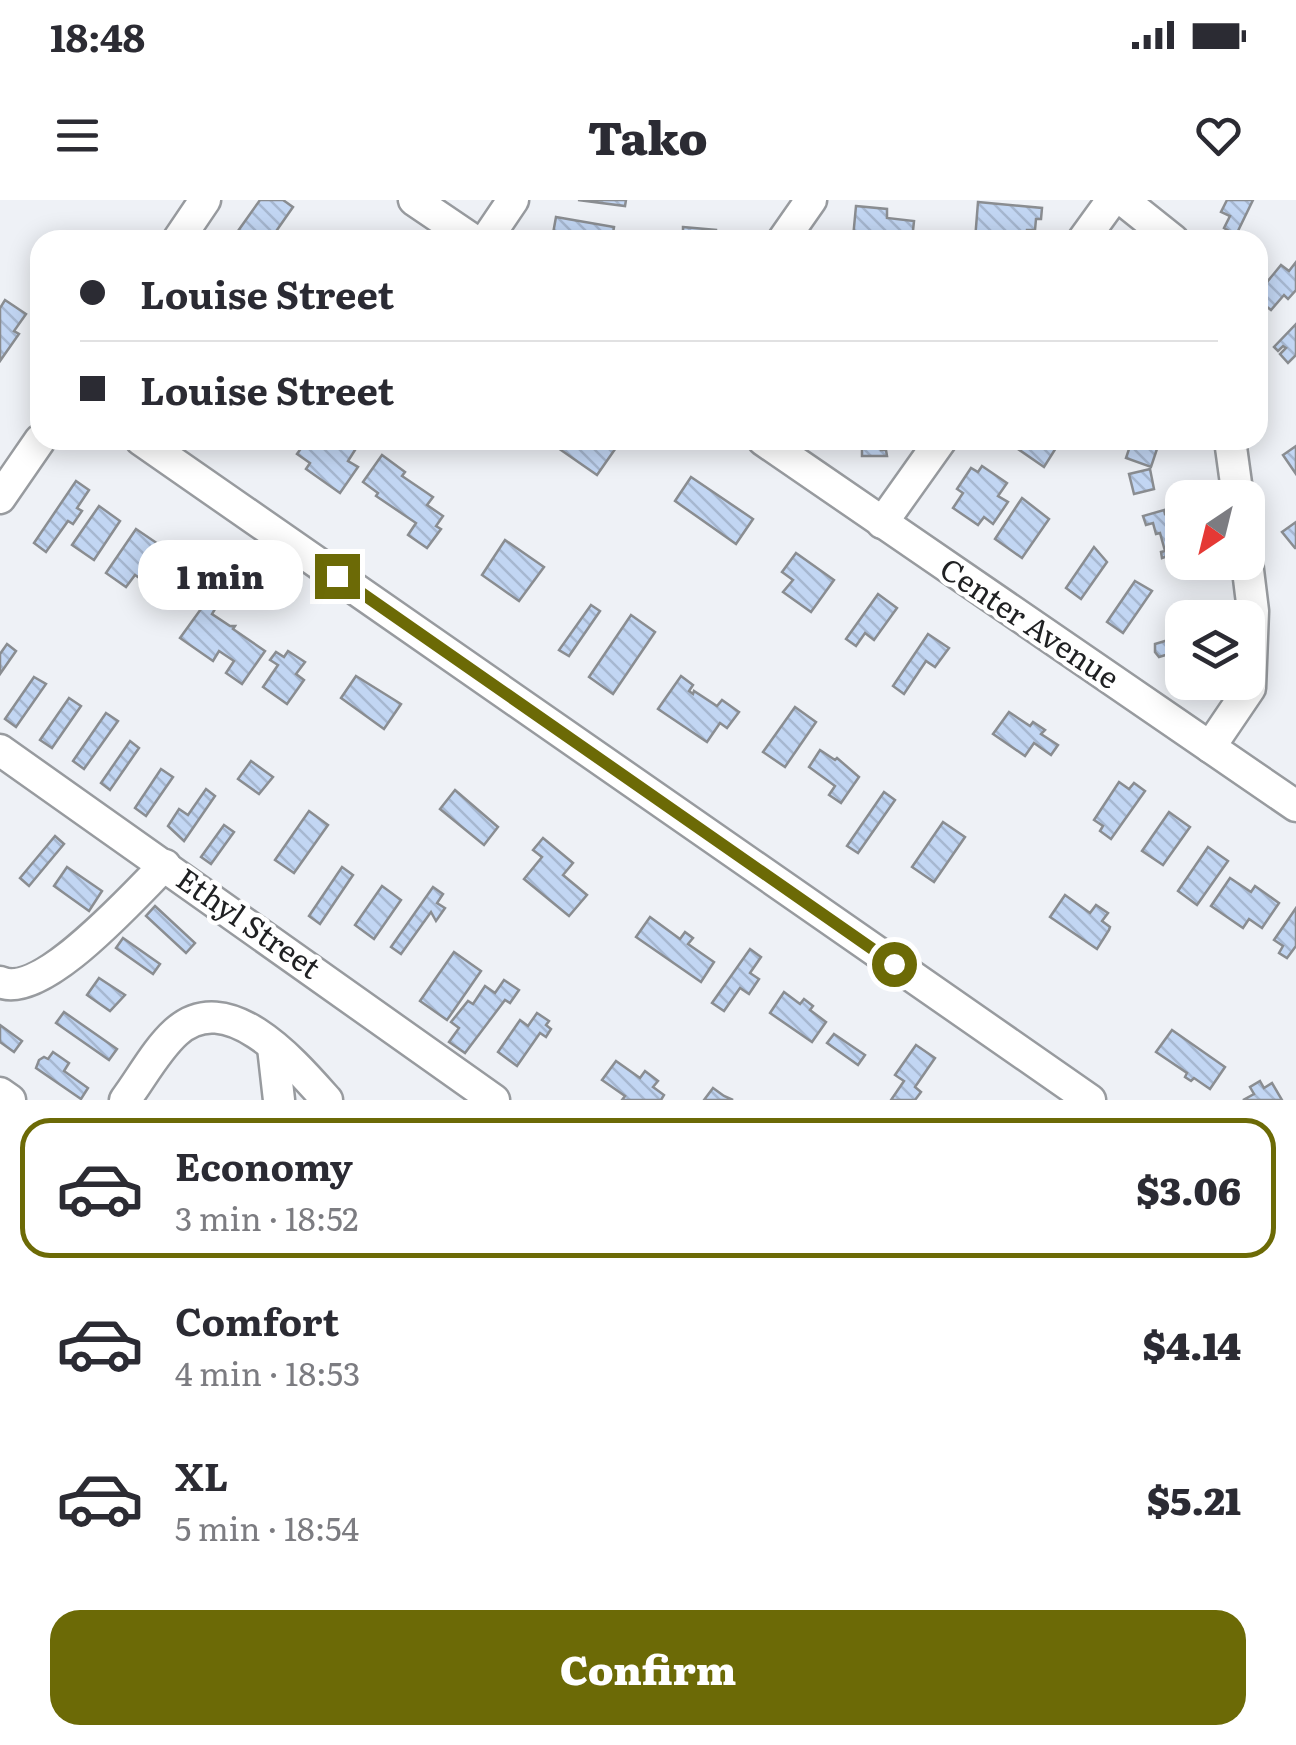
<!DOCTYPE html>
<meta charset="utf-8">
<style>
body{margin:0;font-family:Literata,serif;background:#f2f2f3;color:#2b2b33;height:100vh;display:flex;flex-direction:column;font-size:38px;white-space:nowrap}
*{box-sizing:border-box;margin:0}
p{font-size:32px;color:#7c7c81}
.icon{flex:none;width:55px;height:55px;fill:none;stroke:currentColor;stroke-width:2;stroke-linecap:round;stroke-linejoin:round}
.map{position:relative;height:900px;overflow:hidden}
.panel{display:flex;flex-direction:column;background:#fff;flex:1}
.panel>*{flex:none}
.top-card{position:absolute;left:30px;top:30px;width:1238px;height:220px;border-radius:30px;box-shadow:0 5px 25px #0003;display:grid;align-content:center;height:220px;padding:0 50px;background:#fff}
.needle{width:65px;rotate:215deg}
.tools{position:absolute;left:1165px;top:280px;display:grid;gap:20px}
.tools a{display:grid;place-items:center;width:100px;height:100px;border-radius:20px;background:#fff;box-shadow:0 5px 25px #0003;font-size:50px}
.end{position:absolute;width:45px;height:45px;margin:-22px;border:12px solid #6c6a06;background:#fff;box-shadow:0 0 0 5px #fff}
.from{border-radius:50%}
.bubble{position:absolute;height:70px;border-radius:30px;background:#fff;box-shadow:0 5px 25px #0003;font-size:32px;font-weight:800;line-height:70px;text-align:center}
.top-card b{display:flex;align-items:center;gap:35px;height:95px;font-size:38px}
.top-card b+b{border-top:2px solid #e1e1e2}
.top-card i{width:25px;height:25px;background:#2b2b33}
ul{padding:18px 0 0;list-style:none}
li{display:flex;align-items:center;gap:30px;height:140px;margin:0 20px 15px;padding:0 30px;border:5px solid transparent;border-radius:30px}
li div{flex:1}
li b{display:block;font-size:38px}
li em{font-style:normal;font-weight:800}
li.selected{border-color:#6c6a06}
li>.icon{width:90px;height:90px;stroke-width:1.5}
.action{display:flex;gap:20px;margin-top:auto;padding:20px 50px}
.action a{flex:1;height:115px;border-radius:30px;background:#6c6a06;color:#fff;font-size:40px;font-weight:800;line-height:115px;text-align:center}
.status{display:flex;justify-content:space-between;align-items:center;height:70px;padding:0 50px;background:#fff;direction:ltr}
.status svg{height:28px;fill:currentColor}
header{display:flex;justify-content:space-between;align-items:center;height:130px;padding:0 50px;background:#fff;font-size:45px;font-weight:800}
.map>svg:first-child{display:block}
.building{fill:url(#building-back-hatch);stroke:#8a8d91;stroke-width:2.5}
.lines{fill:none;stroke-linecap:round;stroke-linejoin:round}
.minor-casing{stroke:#989b9f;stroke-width:35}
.minor{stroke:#fff;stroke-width:30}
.route{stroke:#6c6a06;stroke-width:12}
.labels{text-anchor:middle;stroke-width:9;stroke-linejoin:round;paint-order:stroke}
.street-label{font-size:30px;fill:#202123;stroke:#fff}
</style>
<div class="status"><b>18:48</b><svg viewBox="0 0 49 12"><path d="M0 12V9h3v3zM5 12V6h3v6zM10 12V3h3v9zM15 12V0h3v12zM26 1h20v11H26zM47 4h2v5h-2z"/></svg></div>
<header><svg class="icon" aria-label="menu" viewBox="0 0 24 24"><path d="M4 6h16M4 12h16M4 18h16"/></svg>Tako<svg class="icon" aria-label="heart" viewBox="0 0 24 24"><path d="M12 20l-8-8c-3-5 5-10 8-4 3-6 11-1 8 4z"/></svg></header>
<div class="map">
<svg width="1296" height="900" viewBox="0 0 1296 900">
<defs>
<pattern id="building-back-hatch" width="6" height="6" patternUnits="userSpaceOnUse" patternTransform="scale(2.5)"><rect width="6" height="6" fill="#c2d6f3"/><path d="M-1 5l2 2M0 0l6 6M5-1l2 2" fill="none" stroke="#a6b7d0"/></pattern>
</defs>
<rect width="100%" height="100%" fill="#eef1f6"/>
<g class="building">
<polygon points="260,0 283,0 293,7 270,40 251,40 238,31"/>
<polygon points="578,0 626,0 625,6"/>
<polygon points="1227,0 1253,0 1236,35 1224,28 1230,16 1221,12"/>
<polygon points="978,2 1042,8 1041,19 1036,19 1035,30 1027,30 1026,40 975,40"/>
<polygon points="856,6 887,9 887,18 914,21 912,40 853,38"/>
<polygon points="556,17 614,27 612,40 552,39"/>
<polygon points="683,27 716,30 716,40 675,40 675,32 683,33"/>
<polygon points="1296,62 1296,90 1288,99 1284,95 1271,110 1262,103 1258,108 1258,93 1281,65 1289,71"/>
<polygon points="5,100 26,114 14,131 19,134 0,161 0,108"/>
<polygon points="1296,124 1296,155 1288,163 1280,154 1286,148 1283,146 1278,151 1274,147"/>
<polygon points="307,240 341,240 355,250 348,261 358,267 340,293 306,269 310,263 297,254"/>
<polygon points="564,240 617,240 620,242 597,275 558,248"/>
<polygon points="840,240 887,240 887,246 881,246 881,250 886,250 887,256 862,256 862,246 842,246"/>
<polygon points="1005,240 1061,240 1044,267"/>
<polygon points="1132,240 1160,240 1151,267 1126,258"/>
<polygon points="1296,246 1296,274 1283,255"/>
<polygon points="382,255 405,272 402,276 433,297 427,305 443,316 436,326 441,329 427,348 408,335 416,323 376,296 378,293 363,282"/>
<polygon points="982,266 1007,283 998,296 1008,302 993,324 984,317 978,325 953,308 963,293 957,289 971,268 978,272"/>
<polygon points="1150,269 1154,289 1134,294 1129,274"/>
<polygon points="691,277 753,319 736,344 675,301"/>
<polygon points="76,281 89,290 77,308 82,311 73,324 68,321 46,352 34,343"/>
<polygon points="1022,298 1049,319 1022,358 995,339"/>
<polygon points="99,306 120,321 94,360 72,345"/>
<polygon points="1164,310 1165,314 1179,312 1180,318 1176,319 1182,351 1162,358 1161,352 1165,351 1160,333 1156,334 1153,323 1146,325 1143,316"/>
<polygon points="1296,322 1296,348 1295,348 1282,332"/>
<polygon points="136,329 167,350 145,382 135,375 126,387 106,373"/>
<polygon points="505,340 544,367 519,401 482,375"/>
<polygon points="1094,347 1107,362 1081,399 1066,388"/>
<polygon points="796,353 834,380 811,412 783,392 793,380 782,372"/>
<polygon points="1135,381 1152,391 1123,433 1107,422"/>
<polygon points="878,394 897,408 874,440 865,433 856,446 846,439"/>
<polygon points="206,402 215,409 212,414 230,426 235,426 233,429 265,451 242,484 226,473 234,461 219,451 213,461 180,438"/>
<polygon points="591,405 600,411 569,456 559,450"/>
<polygon points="631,415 655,432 613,494 589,477"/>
<polygon points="928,434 949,448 935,467 926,461 904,494 893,486"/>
<polygon points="1182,436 1182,450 1159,457 1155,452 1155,444"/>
<polygon points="7,444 16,451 0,474 0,454"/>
<polygon points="288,451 305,462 296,474 304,480 287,504 263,487 278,465 270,460 276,452 284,457"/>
<polygon points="356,476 401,504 384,529 341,498"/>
<polygon points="681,476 693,485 689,491 693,494 694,491 717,506 722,500 739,512 727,528 720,523 707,542 658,509"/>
<polygon points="34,477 46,484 16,527 5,519"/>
<polygon points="69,498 81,506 52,548 40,540"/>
<polygon points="795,507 816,522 785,567 763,552"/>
<polygon points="1009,512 1030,526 1033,522 1045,530 1041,534 1058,545 1051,555 1034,543 1025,556 993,534"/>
<polygon points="106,513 118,521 84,569 73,561"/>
<polygon points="130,541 139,548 110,590 101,583"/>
<polygon points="820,550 835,560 837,558 859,577 841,603 829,595 835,586 809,567"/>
<polygon points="251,561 273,577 259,594 238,579"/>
<polygon points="161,569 173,577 146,616 135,608"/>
<polygon points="1119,582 1129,589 1134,583 1145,591 1111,639 1100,631 1103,626 1094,620"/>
<polygon points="206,589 215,596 184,641 168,626 179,609 188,615"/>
<polygon points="455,590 498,627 484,645 440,609"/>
<polygon points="884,592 895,600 858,653 847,646"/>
<polygon points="309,611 328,625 294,673 275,660"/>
<polygon points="1169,612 1190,627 1163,665 1142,651"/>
<polygon points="943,622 965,637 934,682 912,667"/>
<polygon points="224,625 234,632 211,664 201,657"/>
<polygon points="55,636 64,644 29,686 20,678"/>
<polygon points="543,638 573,663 563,675 587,695 569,716 524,679 542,657 533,650"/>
<polygon points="1208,647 1228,661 1197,705 1178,691"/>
<polygon points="67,667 102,691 89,711 54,686"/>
<polygon points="342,667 353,675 320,724 309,716"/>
<polygon points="1230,678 1251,692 1255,686 1279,703 1262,728 1249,719 1243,728 1211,706"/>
<polygon points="382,686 401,700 374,739 355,725"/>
<polygon points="433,687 443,694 437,703 445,708 436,721 431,712 401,754 391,747"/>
<polygon points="1065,695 1090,713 1096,705 1108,713 1102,721 1110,727 1109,730 1097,749 1050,717"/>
<polygon points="155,706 195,743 186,753 146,716"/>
<polygon points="1296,708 1296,746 1287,758 1279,753 1283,746 1274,740"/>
<polygon points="650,717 680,739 685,732 693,738 688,744 714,762 701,782 636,737"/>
<polygon points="123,738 160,764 153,774 116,748"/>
<polygon points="750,749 761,757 750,773 759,779 749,794 740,788 724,811 712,803"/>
<polygon points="454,752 481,771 447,820 420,801"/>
<polygon points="99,778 125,795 110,811 87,795"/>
<polygon points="504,780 519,790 510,803 505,800 465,853 449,842 459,828 451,822 468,801 473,804 485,786 495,793"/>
<polygon points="784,792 800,804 804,799 813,806 810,810 826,822 812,842 770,813"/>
<polygon points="64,812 117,849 109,860 56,823"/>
<polygon points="537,813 549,821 546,825 551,829 546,837 540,833 517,866 498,852 520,820 528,826"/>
<polygon points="0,825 22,841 14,852 0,842"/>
<polygon points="1172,830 1225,867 1210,889 1194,878 1191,881 1185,877 1187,873 1156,852"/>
<polygon points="834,834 865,855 858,865 827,843"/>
<polygon points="916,845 935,858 915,887 921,892 915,900 891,900 904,881 895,875"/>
<polygon points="53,852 69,863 64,871 88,888 81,899 36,868 39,860 44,857 48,859"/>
<polygon points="616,861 640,878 645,871 658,881 653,887 664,895 661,900 622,900 625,896 602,880"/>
<polygon points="1260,881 1264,888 1272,883 1282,900 1243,900 1254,894 1250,887"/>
<polygon points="713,888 724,896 733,900 704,900"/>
</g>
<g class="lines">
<g class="minor-casing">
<g id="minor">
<polyline points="414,0 473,40"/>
<polyline points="1123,0 1173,40"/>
<polyline points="178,40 205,0"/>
<polyline points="486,40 513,0"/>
<polyline points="783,40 811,0"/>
<polyline points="1083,40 1112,0"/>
<polyline points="141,240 1090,900"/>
<polyline points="763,240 1296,606"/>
<polyline points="1230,240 1238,298"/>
<polyline points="0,298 40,240"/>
<polyline points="882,323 941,240"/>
<polyline points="1210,547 1250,488 1253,411 1247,362"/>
<polyline points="0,550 494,900"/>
<path d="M0 782C42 801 135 694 165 665"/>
<polyline points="273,847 279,900"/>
<polyline points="0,893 10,900"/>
<path d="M125 900C141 879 156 850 176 832 228 785 295 864 327 900"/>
</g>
</g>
<use href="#minor" class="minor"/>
</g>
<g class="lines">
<polyline class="route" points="337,376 894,764"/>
</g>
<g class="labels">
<g class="street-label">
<text transform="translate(1029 424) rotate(34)" y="10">Center Avenue</text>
<text transform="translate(248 724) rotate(35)" y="10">Ethyl Street</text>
</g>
</g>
</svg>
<div class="tools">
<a><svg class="needle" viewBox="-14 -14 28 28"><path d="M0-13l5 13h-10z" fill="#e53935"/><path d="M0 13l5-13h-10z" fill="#7c7c81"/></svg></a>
<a><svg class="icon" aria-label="layers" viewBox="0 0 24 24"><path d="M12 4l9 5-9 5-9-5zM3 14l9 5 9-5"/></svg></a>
</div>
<i class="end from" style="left:894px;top:764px"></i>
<i class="end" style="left:337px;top:376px"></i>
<div class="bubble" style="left:138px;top:340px;width:165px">1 min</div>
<div class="top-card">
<b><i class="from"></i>Louise Street</b>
<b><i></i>Louise Street</b>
</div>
</div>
<section class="panel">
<ul>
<li class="selected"><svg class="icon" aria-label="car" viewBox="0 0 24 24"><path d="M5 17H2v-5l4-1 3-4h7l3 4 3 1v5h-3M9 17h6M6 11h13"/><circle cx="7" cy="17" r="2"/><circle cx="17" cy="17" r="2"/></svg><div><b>Economy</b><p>3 min · 18:52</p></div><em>$3.06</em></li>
<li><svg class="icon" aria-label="car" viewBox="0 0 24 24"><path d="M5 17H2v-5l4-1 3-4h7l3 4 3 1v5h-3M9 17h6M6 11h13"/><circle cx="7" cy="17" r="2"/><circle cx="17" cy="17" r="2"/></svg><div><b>Comfort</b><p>4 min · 18:53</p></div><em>$4.14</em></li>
<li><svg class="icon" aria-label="car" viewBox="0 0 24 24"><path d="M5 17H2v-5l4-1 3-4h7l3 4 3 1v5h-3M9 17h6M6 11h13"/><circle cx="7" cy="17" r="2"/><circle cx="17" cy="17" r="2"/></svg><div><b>XL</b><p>5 min · 18:54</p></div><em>$5.21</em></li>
</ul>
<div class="action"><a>Confirm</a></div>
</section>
